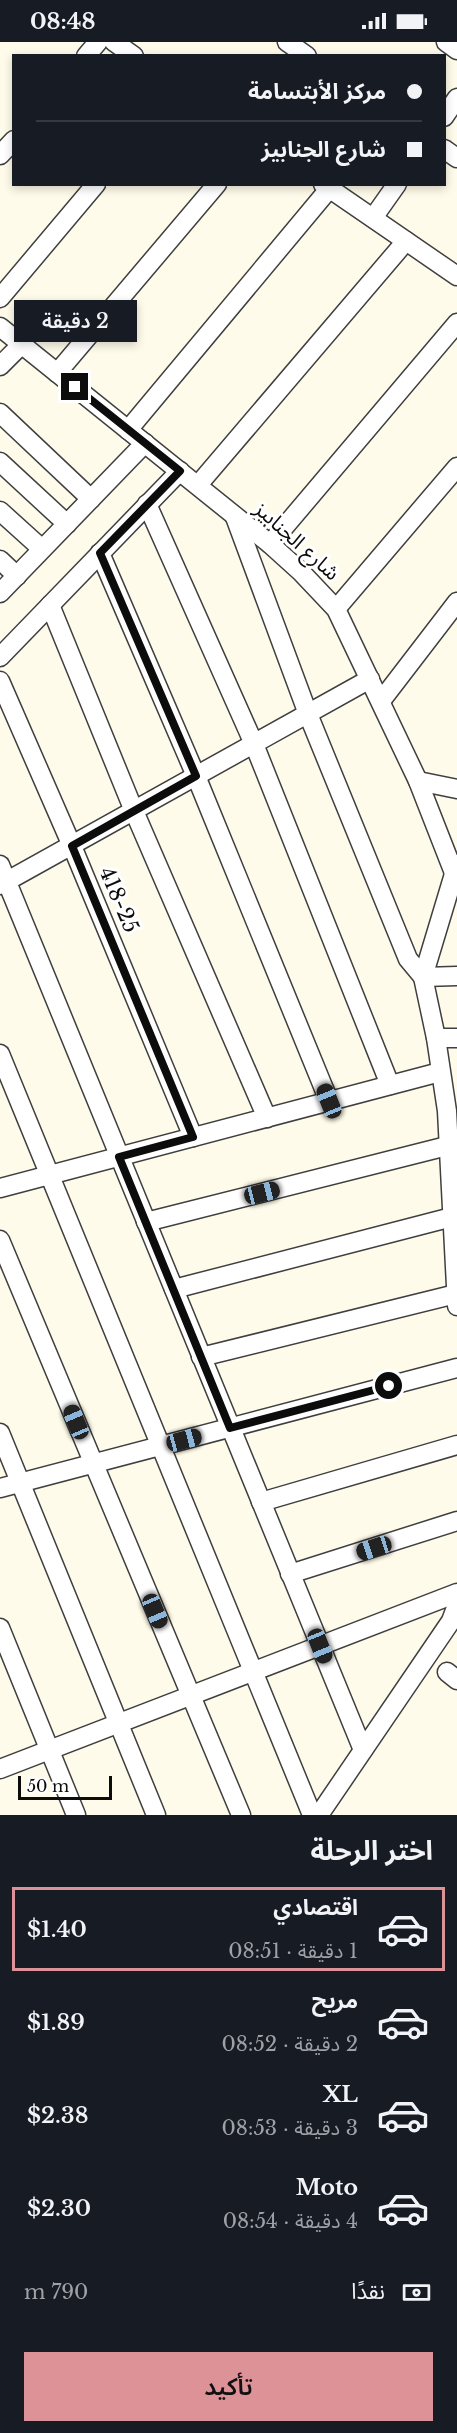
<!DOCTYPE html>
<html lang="ar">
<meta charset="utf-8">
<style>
body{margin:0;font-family:"Libre Baskerville","Noto Sans Arabic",serif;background:#20242c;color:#f1f3f6;direction:rtl;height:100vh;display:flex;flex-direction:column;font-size:22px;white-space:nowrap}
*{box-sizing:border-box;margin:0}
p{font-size:20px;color:#9ea1a6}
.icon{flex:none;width:33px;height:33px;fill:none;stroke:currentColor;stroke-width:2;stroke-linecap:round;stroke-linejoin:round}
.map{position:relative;height:1773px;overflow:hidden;direction:ltr}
.details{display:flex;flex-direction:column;background:#171b24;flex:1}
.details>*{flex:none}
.banner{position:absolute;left:12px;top:12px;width:434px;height:132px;border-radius:0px;box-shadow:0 3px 9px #0003;direction:rtl;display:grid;align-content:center;height:132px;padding:0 24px;background:#171b24}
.scale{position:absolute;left:18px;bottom:15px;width:94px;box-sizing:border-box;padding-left:6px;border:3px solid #0c0c0c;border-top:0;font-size:16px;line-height:21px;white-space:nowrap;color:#0c0c0c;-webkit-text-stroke:4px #fff;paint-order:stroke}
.end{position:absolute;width:27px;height:27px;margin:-14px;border:8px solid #0c0c0c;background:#fff;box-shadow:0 0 0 3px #fff}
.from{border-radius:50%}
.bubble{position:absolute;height:42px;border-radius:0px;background:#171b24;box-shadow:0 3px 9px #0003;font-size:20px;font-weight:600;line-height:42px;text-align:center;direction:rtl}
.car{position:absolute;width:18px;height:36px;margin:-18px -9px;border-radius:8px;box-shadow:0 0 4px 2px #0007;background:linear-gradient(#222 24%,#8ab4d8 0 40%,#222 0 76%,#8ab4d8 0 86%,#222 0)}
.banner b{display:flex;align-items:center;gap:21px;height:57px;font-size:22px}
.banner b+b{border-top:2px solid #363941}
.banner i{width:15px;height:15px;background:#f1f3f6}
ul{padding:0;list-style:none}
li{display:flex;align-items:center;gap:18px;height:84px;margin:0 12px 9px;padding:0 12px;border:3px solid transparent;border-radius:0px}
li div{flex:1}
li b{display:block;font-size:22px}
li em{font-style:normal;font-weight:600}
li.active{border-color:#dd9297}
li>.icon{width:54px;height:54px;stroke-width:1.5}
h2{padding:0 24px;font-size:27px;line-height:72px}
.pay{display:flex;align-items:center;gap:15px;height:66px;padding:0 24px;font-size:22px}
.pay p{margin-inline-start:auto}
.action{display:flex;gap:12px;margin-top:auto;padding:12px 24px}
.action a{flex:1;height:69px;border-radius:0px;background:#dd9297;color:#111;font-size:24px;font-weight:600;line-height:69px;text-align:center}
.status{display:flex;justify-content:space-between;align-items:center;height:42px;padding:0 30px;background:#171b24;direction:ltr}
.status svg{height:16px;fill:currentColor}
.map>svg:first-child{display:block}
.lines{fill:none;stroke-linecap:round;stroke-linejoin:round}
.minor-casing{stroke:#3f3f3f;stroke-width:21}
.minor{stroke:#fff;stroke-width:18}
.route{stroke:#0c0c0c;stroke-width:8}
.labels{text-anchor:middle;stroke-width:6;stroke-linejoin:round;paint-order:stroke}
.street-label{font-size:21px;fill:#0c0c0c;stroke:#fff}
</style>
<div class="status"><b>08:48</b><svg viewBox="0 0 49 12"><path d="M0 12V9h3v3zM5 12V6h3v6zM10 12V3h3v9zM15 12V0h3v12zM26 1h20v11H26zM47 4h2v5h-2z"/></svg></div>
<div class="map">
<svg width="457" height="1773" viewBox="0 0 457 1773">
<rect width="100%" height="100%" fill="#fffbea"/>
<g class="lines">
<g class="minor-casing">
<g id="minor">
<polyline points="114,0 134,14"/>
<polyline points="287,0 307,14"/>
<polyline points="446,0 457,8"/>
<polyline points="86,14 98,0"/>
<polyline points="444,75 457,56"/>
<polyline points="444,107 457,116"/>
<polyline points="0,113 14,98"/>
<polyline points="323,142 457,234"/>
<polyline points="373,176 397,142"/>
<polyline points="0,256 96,142"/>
<polyline points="0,285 270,502 301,530 336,567 418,739 454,831"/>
<polyline points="0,324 22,302"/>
<polyline points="57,331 217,142"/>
<polyline points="0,371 91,457"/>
<polyline points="128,388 329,147"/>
<polyline points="0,420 67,482"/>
<polyline points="198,443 406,199"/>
<polyline points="147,462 254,702 390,1043"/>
<polyline points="0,469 42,507"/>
<polyline points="235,475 308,672 408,917 423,935 457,934"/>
<polyline points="270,502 457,281"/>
<polyline points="100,511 196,734 329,1059"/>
<polyline points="0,518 17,534"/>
<polyline points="0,551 145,401"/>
<polyline points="50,563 134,769 267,1076"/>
<polyline points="336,567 457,425"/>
<polyline points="0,615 180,429"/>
<polyline points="0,639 72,804 193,1095"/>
<polyline points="381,659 457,560"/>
<polyline points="418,739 457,747"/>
<polyline points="457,822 423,935 436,996 447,1069 457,1264"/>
<polyline points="0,823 363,1708"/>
<polyline points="0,843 370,637"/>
<polyline points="436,996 457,996"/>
<polyline points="0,1012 312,1773"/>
<polyline points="0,1146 440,1030"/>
<polyline points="146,1180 447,1104"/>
<polyline points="0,1198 241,1773"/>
<polyline points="174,1247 452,1175"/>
<polyline points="201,1315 456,1252"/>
<polyline points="0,1391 156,1773"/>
<polyline points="0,1446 457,1326"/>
<polyline points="261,1460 457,1403"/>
<polyline points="290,1532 457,1479"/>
<polyline points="0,1586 76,1773"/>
<polyline points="447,1630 457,1638"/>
<polyline points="0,1727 457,1551"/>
<polyline points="319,1773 451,1579 457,1563"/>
</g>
</g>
<use href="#minor" class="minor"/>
</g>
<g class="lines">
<polyline class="route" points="75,345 180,429 100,511 196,734 72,804 193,1095 119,1115 230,1386 389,1344"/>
</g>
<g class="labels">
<g class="street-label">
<text transform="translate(297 499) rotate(42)" y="7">شارع الجنابيز</text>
<text transform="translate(119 858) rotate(67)" y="7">418-25</text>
</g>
</g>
</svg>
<div class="scale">50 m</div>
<i class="end from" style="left:389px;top:1344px"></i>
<i class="end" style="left:75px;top:345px"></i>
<div class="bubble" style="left:14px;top:258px;width:123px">2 دقيقة</div>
<i class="car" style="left:329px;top:1059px;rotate:338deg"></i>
<i class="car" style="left:262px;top:1151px;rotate:76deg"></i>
<i class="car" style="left:76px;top:1380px;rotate:337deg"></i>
<i class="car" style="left:184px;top:1398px;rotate:75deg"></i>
<i class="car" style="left:374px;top:1506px;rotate:252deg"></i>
<i class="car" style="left:155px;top:1569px;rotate:157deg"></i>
<i class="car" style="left:320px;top:1604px;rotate:158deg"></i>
<div class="banner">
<b><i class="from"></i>مركز الأبتسامة</b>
<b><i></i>شارع الجنابيز</b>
</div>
</div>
<section class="details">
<h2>اختر الرحلة</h2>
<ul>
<li class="active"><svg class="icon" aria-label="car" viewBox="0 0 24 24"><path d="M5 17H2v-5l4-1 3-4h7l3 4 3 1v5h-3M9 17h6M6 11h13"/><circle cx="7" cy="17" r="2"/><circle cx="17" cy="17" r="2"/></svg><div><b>اقتصادي</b><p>1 دقيقة · 08:51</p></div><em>$1.40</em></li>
<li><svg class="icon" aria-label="car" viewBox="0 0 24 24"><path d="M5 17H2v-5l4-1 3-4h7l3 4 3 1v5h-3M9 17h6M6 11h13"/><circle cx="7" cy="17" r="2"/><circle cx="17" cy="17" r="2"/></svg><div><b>مريح</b><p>2 دقيقة · 08:52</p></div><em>$1.89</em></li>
<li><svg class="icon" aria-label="car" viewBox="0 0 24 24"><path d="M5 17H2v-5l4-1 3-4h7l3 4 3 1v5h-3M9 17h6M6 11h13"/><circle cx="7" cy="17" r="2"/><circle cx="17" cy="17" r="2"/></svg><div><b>XL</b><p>3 دقيقة · 08:53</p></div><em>$2.38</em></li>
<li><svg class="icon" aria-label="car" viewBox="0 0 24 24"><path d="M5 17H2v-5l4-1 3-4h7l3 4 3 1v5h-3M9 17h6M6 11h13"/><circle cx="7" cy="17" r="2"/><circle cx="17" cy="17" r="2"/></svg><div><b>Moto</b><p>4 دقيقة · 08:54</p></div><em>$2.30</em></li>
</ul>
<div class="pay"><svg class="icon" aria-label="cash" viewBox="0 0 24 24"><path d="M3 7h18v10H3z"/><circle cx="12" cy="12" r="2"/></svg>نقدًا<p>790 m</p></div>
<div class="action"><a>تأكيد</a></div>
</section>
